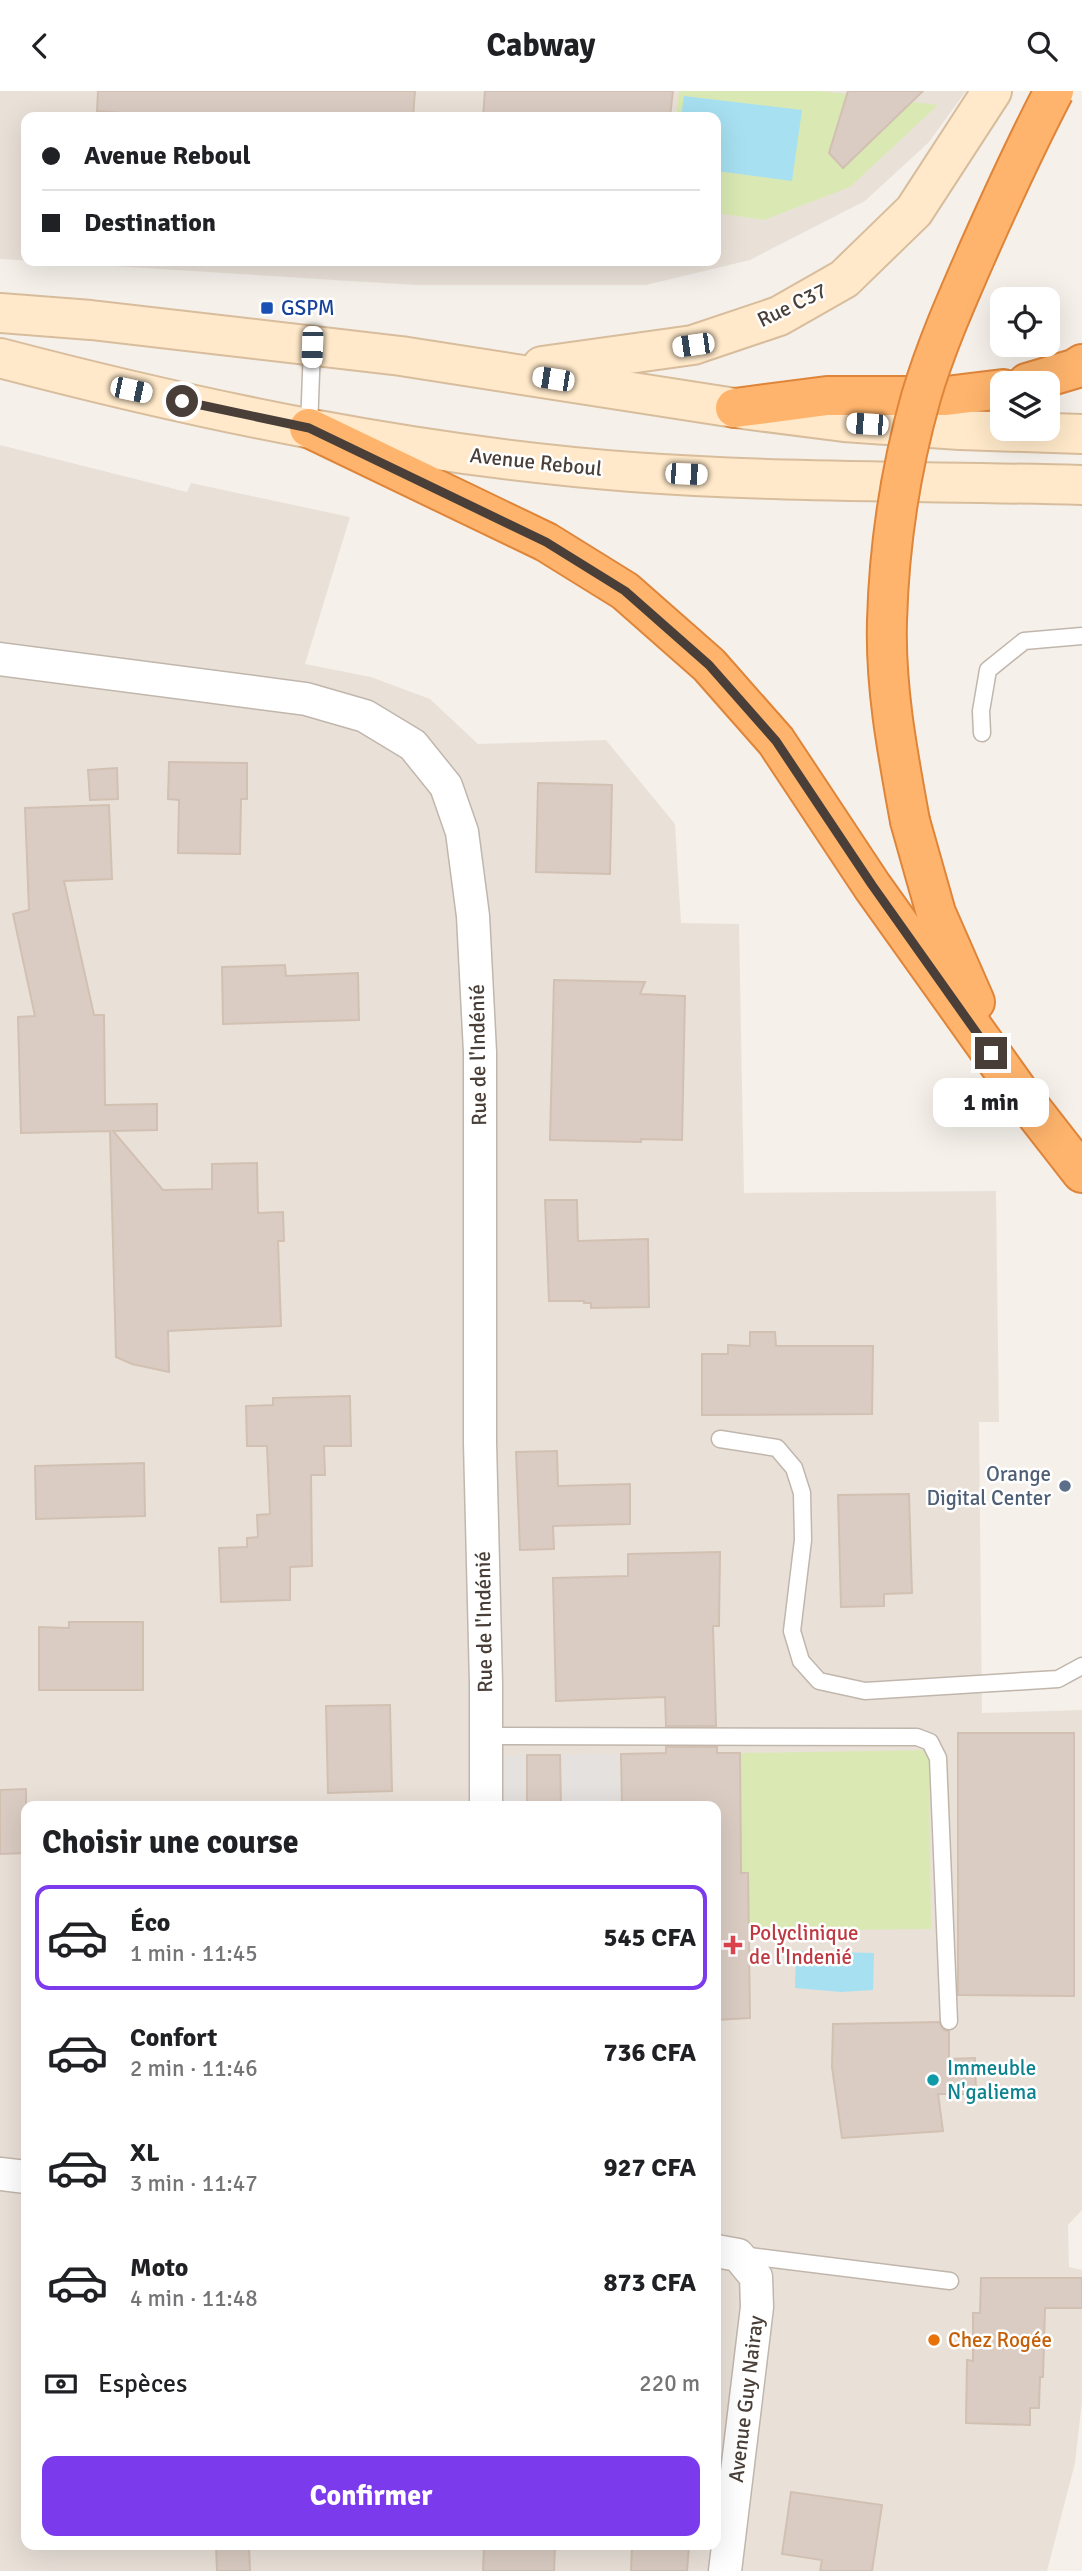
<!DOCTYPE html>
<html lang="fr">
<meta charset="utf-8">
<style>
body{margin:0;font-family:Signika,sans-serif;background:#f6f6f6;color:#202124;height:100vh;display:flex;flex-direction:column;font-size:26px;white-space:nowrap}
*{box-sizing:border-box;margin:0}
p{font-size:23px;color:#757577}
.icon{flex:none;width:38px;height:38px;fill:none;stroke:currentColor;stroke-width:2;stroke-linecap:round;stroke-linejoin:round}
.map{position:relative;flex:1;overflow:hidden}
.drawer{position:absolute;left:21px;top:1710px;width:700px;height:749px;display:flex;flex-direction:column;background:#fff;border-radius:14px;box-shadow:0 7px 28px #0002}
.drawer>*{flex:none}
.banner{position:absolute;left:21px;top:21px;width:700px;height:154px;border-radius:14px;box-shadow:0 7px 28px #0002;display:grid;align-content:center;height:154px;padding:0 21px;background:#fff}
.fabs{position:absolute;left:990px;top:196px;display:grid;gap:14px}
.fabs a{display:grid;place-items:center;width:70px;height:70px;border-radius:14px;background:#fff;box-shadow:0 7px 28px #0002;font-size:35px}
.end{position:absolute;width:32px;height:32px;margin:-16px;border:9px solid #493f38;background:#fff;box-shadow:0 0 0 4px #fff}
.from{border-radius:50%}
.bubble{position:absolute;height:49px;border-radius:14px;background:#fff;box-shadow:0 7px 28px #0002;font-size:23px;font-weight:700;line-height:49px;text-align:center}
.car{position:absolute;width:21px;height:42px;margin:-21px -10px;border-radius:9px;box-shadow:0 0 5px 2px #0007;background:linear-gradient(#fff 24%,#345 0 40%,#fff 0 76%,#345 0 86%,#fff 0)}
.banner b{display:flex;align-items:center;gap:24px;height:66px;font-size:26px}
.banner b+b{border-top:2px solid #e0e0e0}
.banner i{width:18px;height:18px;background:#202124}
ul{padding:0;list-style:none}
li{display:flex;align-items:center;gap:21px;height:105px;margin:0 14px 10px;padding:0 7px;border:4px solid transparent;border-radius:14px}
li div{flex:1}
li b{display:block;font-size:26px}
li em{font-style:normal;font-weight:700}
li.on{border-color:#7c3aed}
li>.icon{width:63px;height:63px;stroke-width:1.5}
h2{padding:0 21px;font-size:32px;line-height:84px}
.pay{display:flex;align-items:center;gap:18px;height:77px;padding:0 21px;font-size:26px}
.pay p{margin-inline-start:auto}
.action{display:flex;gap:14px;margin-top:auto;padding:14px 21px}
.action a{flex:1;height:80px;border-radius:14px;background:#7c3aed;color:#fff;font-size:28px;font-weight:700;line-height:80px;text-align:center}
header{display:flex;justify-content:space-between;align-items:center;height:91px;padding:0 21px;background:#fff;font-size:32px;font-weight:700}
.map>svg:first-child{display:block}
.residential{fill:#e9e1d8;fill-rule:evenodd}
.green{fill:#dae9b3}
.parking{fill:#e4e1de}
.water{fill:#a7e0f1}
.building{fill:#daccc2;stroke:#d2c0b2;stroke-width:2}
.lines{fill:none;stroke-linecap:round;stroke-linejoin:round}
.lane-casing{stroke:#c1b6ac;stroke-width:19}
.street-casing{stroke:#c1b6ac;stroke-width:35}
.secondary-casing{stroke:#d8bd9c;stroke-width:42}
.highway-casing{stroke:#df853a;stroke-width:42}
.lane{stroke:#fff;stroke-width:16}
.street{stroke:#fff;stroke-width:32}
.secondary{stroke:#ffe9ca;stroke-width:38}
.highway{stroke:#feb46c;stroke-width:38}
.highway-bridge-casing{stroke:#df853a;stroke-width:42;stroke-linecap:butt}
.highway-bridge{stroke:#feb46c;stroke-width:38}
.route{stroke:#493f38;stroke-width:9}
.transit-dot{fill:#1a4fb4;stroke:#fff;stroke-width:2.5}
.service-dot{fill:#5c6f8a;stroke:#fff;stroke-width:2.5}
.health-dot{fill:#e0444e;stroke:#fff;stroke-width:2.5}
.culture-dot{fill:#0f9aa8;stroke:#fff;stroke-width:2.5}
.food-dot{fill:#e8710a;stroke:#fff;stroke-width:2.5}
.labels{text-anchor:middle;stroke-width:5;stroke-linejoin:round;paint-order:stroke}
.street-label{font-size:21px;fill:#493f38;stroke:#fff}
.transit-label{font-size:21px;fill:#164399;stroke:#fff;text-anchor:start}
.service-label{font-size:21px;fill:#4e5e75;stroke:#fff;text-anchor:end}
.health-label{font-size:21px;fill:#be3a42;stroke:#fff;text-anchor:start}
.culture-label{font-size:21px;fill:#0d838f;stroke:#fff;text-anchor:start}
.food-label{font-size:21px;fill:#c56008;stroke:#fff;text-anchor:start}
</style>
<header><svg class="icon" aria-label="back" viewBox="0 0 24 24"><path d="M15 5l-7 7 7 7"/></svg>Cabway<svg class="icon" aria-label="search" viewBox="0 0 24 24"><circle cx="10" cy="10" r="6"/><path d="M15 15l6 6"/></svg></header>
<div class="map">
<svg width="1082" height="2480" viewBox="0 0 1082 2480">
<rect width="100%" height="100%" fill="#f5f0ea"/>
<g class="residential">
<path d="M0 0H966L929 51 865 110 750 169 646 194H415L0 168ZM26 26H716V170H26Z"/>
<path d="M0 354 187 401 191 392 350 426 305 573 371 586 430 608 478 653 606 649 675 733 681 832 739 833 744 1102 996 1100 999 1331H979L982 1622 1082 1619V2119L1068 2134 1069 2176 1082 2179V2310L1075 2372 1047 2480H0ZM26 1715H716V2454H26Z"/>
</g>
<g class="green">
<polygon points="679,0 820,0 938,14 850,96 764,129 716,122 716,26 676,26"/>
<polygon points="929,1659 931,1838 742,1840 740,1662"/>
</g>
<polygon class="parking" points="621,1663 622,1715 495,1715 495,1664"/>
<g class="water">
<polygon points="684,5 802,19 792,90 716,80 716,26 681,26"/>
<polygon points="796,1860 874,1862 873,1899 841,1901 795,1897"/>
</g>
<g class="building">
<polygon points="98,0 415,0 413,26 172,26 97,20"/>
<polygon points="485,0 673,0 670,26 483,26"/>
<polygon points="848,0 923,0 843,77 829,62"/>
<polygon points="169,671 247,672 247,708 241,708 240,763 178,762 179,709 168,708"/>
<polygon points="117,677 118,708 90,709 88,679"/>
<polygon points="538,692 612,694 610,783 536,781"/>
<polygon points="109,714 112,788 64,790 94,924 104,924 105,1014 157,1013 157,1039 113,1040 163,1099 212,1098 212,1073 257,1072 258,1122 283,1121 284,1150 278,1150 281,1235 168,1240 169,1281 132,1273 116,1266 110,1040 21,1042 18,926 35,925 13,823 29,819 25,717"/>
<polygon points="285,874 286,885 358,882 359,929 223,933 222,876"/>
<polygon points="554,889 645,891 640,903 685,905 682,1049 641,1048 641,1051 550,1049"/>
<polygon points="545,1109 577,1109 578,1150 648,1148 649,1216 591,1217 591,1212 584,1212 584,1210 549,1210"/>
<polygon points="750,1241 775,1241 776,1255 873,1255 872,1323 702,1324 702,1263 728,1263 728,1254 750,1255"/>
<polygon points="350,1305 351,1355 324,1355 325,1384 311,1384 312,1475 290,1476 290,1509 221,1511 219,1457 247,1456 247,1447 258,1446 257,1424 270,1423 267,1355 247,1355 246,1315 273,1314 273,1307"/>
<polygon points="557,1360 558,1395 630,1393 630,1433 553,1435 554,1458 520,1459 516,1361"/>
<polygon points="144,1372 145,1425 36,1428 35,1375"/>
<polygon points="909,1403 912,1502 884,1503 884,1515 841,1516 838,1404"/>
<polygon points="720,1461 719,1535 713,1535 716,1635 666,1635 665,1606 556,1610 553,1487 628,1485 628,1463"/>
<polygon points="69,1531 143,1531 143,1599 39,1599 39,1536 69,1537"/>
<polygon points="390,1614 392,1700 328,1702 326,1615"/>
<polygon points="958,1642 1074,1642 1074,1905 958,1904"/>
<polygon points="666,1656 717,1656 717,1662 740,1662 741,1782 748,1782 750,1927 716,1929 716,1715 622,1715 621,1663 666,1662"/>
<polygon points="527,1664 560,1664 561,1715 527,1715"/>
<polygon points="26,1698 26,1762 0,1763 0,1699"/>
<polygon points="939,1931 944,1939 949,1940 949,1968 975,1967 976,2003 938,2003 943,2040 842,2047 832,1976 833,1933"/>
<polygon points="981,2187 1082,2187 1082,2217 1045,2217 1043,2286 1040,2286 1039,2317 1030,2317 1030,2334 966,2332 967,2269 973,2270 973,2222 980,2222"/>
<polygon points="791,2401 882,2414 872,2480 820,2480 822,2469 782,2463"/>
<polygon points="216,2454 249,2454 250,2480 217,2480"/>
<polygon points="484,2454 555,2454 554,2480 483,2480"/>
<polygon points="632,2454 689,2454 687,2480 631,2480"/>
</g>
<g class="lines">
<g class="lane-casing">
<g id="lane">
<polyline points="309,337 312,256"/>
<polyline points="982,642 981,620 988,579 1024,550 1082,545"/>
<polyline points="720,1348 777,1357 794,1377 802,1402 803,1449 792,1540 801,1570 819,1590 865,1600 1058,1588 1082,1575"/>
<polyline points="486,1645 917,1646 930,1651 938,1667 949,1930"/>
<polyline points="741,2164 950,2190"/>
</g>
</g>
<g class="street-casing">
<g id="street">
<polyline points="0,568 306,608 365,625 413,654 446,695 462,741 473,825 480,961 480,1352 486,1592 486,1715"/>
<polyline points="0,2083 26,2086"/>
<polyline points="716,2160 738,2164 756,2186 757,2216 725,2480"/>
</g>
</g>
<g class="secondary-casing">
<g id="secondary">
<polyline points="0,222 91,229 401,265 735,317 844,331 960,339 1082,343"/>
<path d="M0 267C206 321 419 365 632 381 781 392 932 390 1082 394"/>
<polyline points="542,275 693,254 779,225 844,188 914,120 992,0"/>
</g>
</g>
<g class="highway-casing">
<g id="highway">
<polyline points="1027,292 1074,278 1082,273"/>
<polyline points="735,317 827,305 946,305 1003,298"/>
<polyline points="309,337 546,451 625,500 709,574 776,650 872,795 1021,1004 1082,1082"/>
<polyline points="910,730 936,822 975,911"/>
</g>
</g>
<use href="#lane" class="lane"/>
<use href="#street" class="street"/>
<use href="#secondary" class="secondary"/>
<use href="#highway" class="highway"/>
<g class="highway-bridge-casing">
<path id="highway-bridge" d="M910 730C898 664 885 597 887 530 889 456 901 377 921 306 936 255 958 206 979 158 1003 104 1027 52 1054 0"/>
</g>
<use href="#highway-bridge" class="highway-bridge"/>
</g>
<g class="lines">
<polyline class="route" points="182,310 309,337 546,451 625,500 709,574 776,650 872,794 991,962"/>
</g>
<rect class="transit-dot" x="260" y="210" width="14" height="14" rx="3.5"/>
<circle class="service-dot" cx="1065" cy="1395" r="7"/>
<path class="health-dot" d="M729.5 1843.5h7v7h7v7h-7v7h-7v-7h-7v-7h7z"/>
<circle class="culture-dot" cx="933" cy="1989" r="7"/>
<circle class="food-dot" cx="934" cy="2249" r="7"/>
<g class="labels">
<g class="street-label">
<text transform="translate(792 214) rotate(-26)" y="7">Rue C37</text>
<text transform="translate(536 371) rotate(6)" y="7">Avenue Reboul</text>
<text transform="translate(478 964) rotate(-91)" y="7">Rue de l'Indénié</text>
<text transform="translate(484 1531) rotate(-91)" y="7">Rue de l'Indénié</text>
<text transform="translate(746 2308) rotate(-83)" y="7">Avenue Guy Nairay</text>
</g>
<g class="transit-label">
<text x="281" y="224">GSPM</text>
</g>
<g class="service-label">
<text x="1051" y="1390">Orange<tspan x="1051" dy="24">Digital Center</tspan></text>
</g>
<g class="health-label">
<text x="749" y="1849">Polyclinique<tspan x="749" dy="24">de l'Indenié</tspan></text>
</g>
<g class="culture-label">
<text x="947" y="1984">Immeuble<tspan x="947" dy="24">N'galiema</tspan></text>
</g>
<g class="food-label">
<text x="948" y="2256">Chez Rogée</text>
</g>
</g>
</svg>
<div class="fabs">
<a><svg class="icon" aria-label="locate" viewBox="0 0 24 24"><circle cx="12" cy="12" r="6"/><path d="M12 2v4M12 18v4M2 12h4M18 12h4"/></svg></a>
<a><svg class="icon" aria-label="layers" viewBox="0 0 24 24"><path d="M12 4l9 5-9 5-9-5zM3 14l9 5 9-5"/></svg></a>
</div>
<i class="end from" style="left:182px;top:310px"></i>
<i class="end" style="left:991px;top:962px"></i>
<div class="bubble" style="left:933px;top:987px;width:116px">1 min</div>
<i class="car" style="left:693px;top:254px;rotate:262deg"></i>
<i class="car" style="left:312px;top:256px;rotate:182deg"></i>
<i class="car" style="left:553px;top:288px;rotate:279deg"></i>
<i class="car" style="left:131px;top:299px;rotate:102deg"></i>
<i class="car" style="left:867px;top:333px;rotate:274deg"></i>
<i class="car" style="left:686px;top:383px;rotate:92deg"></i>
<div class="banner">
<b><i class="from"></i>Avenue Reboul</b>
<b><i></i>Destination</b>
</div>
<section class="drawer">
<h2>Choisir une course</h2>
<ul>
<li class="on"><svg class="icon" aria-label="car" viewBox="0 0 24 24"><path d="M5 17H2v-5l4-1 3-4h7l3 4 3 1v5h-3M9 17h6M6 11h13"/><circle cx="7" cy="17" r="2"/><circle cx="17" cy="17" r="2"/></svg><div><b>Éco</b><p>1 min · 11:45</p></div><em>545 CFA</em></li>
<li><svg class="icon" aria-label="car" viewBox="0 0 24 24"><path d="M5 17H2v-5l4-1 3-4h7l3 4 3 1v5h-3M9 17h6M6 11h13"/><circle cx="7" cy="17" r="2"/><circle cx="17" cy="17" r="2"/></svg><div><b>Confort</b><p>2 min · 11:46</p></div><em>736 CFA</em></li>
<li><svg class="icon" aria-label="car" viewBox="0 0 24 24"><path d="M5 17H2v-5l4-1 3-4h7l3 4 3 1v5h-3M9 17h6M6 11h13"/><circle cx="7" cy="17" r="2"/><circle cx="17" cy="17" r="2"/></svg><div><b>XL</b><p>3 min · 11:47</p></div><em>927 CFA</em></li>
<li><svg class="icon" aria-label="car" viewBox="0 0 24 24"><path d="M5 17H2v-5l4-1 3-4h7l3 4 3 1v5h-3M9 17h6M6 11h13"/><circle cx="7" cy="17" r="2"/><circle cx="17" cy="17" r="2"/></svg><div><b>Moto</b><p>4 min · 11:48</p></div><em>873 CFA</em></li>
</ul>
<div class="pay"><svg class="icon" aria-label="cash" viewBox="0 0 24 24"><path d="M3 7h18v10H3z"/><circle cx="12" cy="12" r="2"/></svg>Espèces<p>220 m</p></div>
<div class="action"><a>Confirmer</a></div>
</section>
</div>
